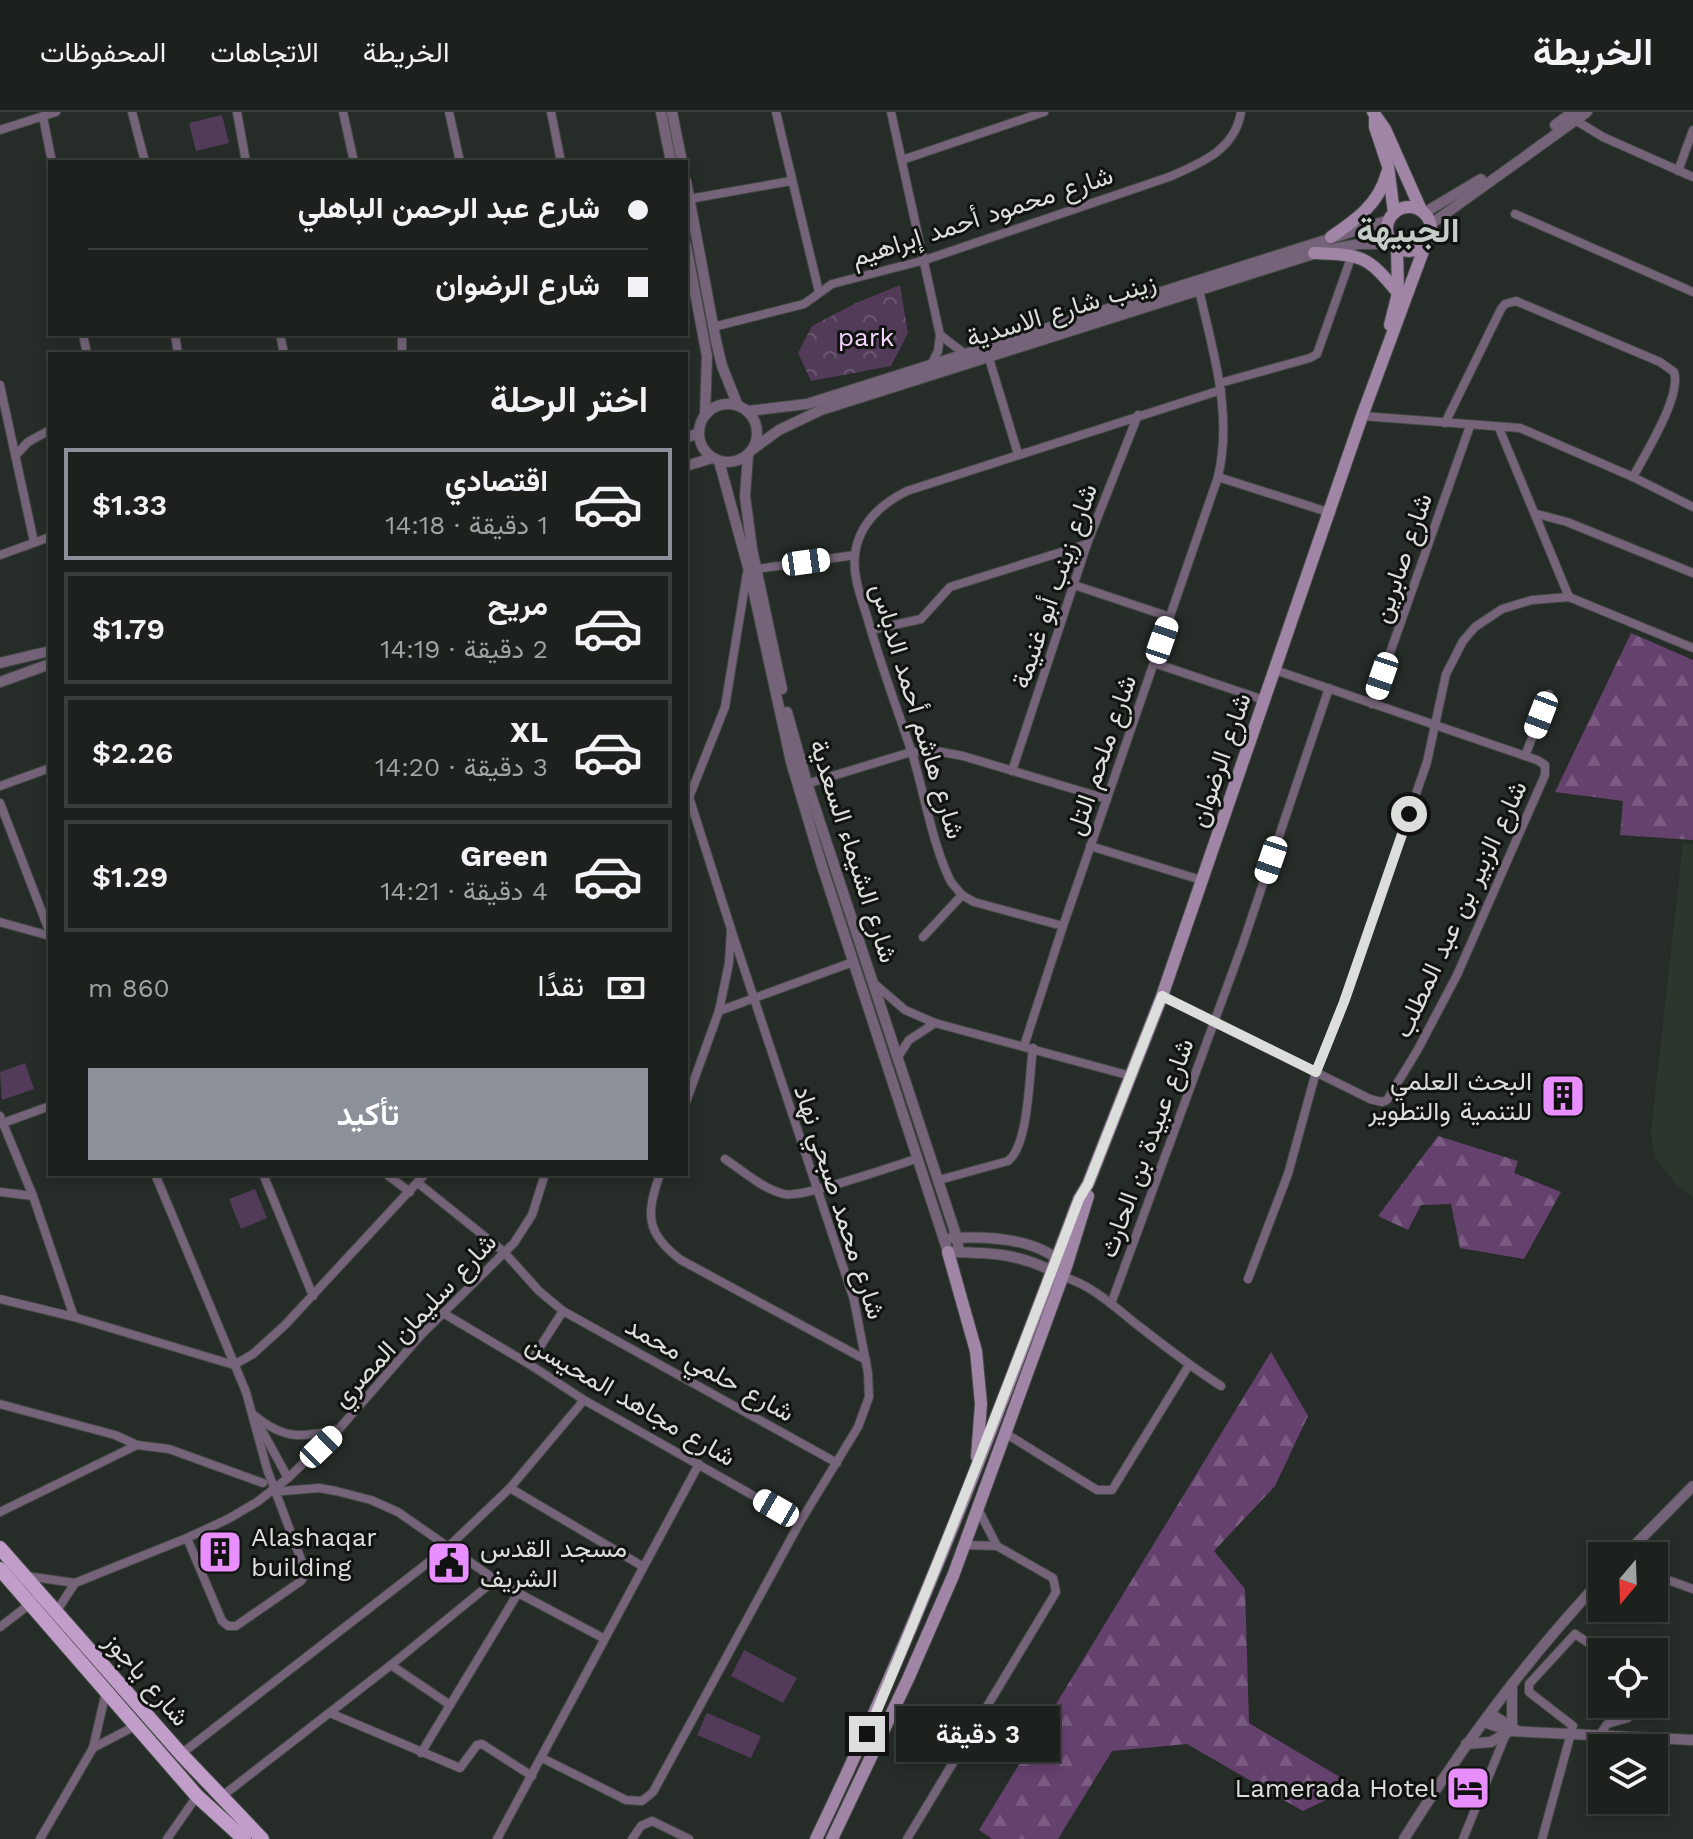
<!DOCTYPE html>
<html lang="ar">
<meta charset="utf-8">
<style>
body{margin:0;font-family:"Work Sans",Vazirmatn,sans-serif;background:#252926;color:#f1f3f6;direction:rtl;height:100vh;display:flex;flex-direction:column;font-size:30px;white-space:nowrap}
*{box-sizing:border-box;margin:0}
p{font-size:26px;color:#a0a3a4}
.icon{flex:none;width:44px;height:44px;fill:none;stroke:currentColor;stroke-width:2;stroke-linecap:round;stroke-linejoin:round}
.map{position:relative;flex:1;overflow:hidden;direction:ltr}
.side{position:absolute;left:48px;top:240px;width:640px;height:824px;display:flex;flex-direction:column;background:#1c211d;border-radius:0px;box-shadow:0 4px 12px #0003,0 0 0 2px #3a3e3b;direction:rtl}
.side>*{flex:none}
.top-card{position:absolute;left:48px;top:48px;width:640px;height:176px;border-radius:0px;box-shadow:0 4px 12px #0003,0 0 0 2px #3a3e3b;direction:rtl;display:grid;align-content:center;height:176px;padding:0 40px;background:#1c211d}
.needle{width:52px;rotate:199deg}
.buttons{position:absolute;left:1588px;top:1430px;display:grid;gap:16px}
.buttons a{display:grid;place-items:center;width:80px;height:80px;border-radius:0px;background:#1c211d;box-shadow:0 4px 12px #0003,0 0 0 2px #3a3e3b;font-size:40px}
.end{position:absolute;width:36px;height:36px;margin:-18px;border:10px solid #dbdedb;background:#111;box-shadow:0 0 0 4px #111}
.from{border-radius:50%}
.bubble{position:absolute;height:56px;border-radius:0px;background:#1c211d;box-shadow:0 4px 12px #0003,0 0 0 2px #3a3e3b;font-size:26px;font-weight:600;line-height:56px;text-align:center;direction:rtl}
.car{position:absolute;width:24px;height:48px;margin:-24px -12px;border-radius:10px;box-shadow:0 0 6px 2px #0007;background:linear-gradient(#fff 24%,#345 0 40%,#fff 0 76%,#345 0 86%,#fff 0)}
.top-card b{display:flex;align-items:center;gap:28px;height:76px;font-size:30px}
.top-card b+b{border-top:2px solid #3a3e3b}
.top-card i{width:20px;height:20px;background:#f1f3f6}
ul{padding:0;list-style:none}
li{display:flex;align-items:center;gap:24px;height:112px;margin:0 16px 12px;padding:0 24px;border:4px solid #3a3e3b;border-radius:0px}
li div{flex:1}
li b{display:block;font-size:30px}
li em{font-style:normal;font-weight:600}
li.active{border-color:#8c9099}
li>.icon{width:72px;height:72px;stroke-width:1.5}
h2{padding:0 40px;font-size:36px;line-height:96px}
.pay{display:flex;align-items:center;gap:20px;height:88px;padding:0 40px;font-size:30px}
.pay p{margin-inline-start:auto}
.action{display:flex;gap:16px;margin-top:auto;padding:16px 40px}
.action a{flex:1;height:92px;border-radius:0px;background:#8c9099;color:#fff;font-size:32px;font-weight:600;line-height:92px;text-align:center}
header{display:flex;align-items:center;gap:48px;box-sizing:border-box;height:112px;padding:0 40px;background:#1c211d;border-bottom:2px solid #3a3e3b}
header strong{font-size:38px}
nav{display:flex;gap:44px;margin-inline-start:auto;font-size:28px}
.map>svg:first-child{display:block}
.built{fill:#2b362d}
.grass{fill:#523b58}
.forest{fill:url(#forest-firs)}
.park{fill:url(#park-crowns)}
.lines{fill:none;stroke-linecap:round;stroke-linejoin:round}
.minor-casing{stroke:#434844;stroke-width:10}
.tertiary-casing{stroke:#434844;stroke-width:12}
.secondary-casing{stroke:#434844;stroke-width:14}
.primary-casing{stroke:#434844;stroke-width:16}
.minor{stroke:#756479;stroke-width:8}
.tertiary{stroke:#756479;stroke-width:10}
.secondary{stroke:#a085a6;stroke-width:12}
.primary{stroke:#c09ec9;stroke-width:14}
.route{stroke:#dbdedb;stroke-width:10}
.labels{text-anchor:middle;stroke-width:6;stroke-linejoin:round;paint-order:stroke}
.street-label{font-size:26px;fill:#dbdedb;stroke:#111311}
.park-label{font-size:26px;fill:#f6d3fe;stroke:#111311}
.poi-label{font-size:26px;fill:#dbdedb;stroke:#111311;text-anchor:end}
.district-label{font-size:34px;font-weight:bold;fill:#c6cdc7;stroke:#111311}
</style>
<header>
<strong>الخريطة</strong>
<nav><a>الخريطة</a><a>الاتجاهات</a><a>المحفوظات</a></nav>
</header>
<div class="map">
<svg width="1693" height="1727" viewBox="0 0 1693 1727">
<defs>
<pattern id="forest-firs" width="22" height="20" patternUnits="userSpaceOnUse" patternTransform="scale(2)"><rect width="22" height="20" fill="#65416e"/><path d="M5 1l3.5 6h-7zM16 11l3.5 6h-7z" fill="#7a5c82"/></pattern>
<pattern id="park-crowns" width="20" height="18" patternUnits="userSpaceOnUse" patternTransform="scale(2)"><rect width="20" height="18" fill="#523b58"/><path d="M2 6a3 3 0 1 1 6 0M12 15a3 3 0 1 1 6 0" fill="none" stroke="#6a576f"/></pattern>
</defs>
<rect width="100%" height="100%" fill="#262c27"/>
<polygon class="built" points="1683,731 1693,732 1693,1086 1676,1072 1655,1046 1651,1020"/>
<g class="grass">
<polygon points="222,3 229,31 196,39 189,11"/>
<polygon points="25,951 34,977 2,988 0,960"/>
<polygon points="255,1077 267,1106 241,1117 229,1087"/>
<polygon points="744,1538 797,1566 783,1591 731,1564"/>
<polygon points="707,1601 761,1624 751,1646 697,1623"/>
</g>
<g class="forest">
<polygon points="1631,521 1693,548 1693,728 1620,723 1623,689 1555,680"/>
<polygon points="1438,1024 1518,1049 1514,1061 1561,1080 1524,1147 1460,1136 1451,1092 1421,1093 1408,1118 1378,1104"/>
<polygon points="1271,1240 1308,1304 1275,1374 1214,1439 1245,1477 1249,1611 1355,1674 1303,1699 1187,1632 1112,1639 1058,1727 992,1727 979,1718"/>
</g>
<polygon class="park" points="900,173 908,221 891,254 811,269 798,241 812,214 856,191"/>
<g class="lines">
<g class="minor-casing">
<g id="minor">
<polyline points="132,0 145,50"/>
<polyline points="237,0 246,50"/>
<polyline points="343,0 354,50"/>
<polyline points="449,0 460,50"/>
<polyline points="551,0 561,50"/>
<polyline points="776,0 819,180"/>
<polyline points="891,0 940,223 938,239 931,253"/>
<polyline points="43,5 52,50"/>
<polyline points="1575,8 1603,25 1693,65"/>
<polyline points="0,18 56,0"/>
<polyline points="902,48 1044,0"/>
<polyline points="1678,59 1693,18"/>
<polyline points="689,87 791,69"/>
<polyline points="1515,102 1693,180"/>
<path d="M713 215 804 192 832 172 925 148 1169 65C1201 51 1235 38 1241 0"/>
<polyline points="83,222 87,242"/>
<polyline points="175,222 178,242"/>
<polyline points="280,222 284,242"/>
<polyline points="940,223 965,242"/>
<polyline points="402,242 402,222"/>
<polyline points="988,243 1018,342"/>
<polyline points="1220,271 1310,246 1317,242 1352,143"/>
<polyline points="0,273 34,430"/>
<polyline points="1362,304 1520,316 1633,365 1693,395"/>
<path d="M1445 311 1501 197 1505 192 1516 189 1660 250 1674 260C1682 284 1645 342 1633 365"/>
<polyline points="1499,316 1569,485"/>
<polyline points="16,343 28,330 50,318"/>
<polyline points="1218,365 1331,401"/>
<polyline points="1537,402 1567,410 1693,461"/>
<polyline points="0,443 50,425"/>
<polyline points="1074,473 1170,505"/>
<polyline points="871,518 921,507 950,475 1087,432"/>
<polyline points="1154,551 1264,588"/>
<polyline points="1372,592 1470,314"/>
<polyline points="1525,644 1549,582"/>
<polyline points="1012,659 1087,432 1138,303"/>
<polyline points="803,673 911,640 936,639 963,644 1107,687"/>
<polyline points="0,674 50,656"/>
<polyline points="0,691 50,821"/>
<polyline points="686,693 725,595 747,461 757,457 855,443"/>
<polyline points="1090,734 1201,768"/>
<polyline points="0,810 50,824"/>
<path d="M1063 814 974 790 962 783 951 770C933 735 924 680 912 641 897 597 881 553 868 508 862 488 852 464 855 442 859 412 881 392 907 379L1221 278"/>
<polyline points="923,825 962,783"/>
<polyline points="876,873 905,898 935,911 1131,964"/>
<polyline points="1162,884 1370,987 1382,990 1387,988 1417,939 1457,863 1545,663 1545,653 1537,648 1275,558"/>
<polyline points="719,899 853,850"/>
<path d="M1024 934 1063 814 1218 365C1233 301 1213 240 1199 178"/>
<polyline points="899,943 909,928 935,911"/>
<polyline points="686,990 719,899 729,851 731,817 689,685"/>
<polyline points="0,1004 33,1084 74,1205"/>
<polyline points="3,1011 50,994"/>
<path d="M725 1047C743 1059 763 1077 784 1082 801 1087 893 1054 916 1047"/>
<polyline points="155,1062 246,1280 267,1357 306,1461 301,1469 236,1514 228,1514 222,1509 187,1426"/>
<polyline points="263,1062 313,1184"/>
<polyline points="386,1062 410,1080"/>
<path d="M660 1062C646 1102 645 1121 681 1148L866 1248"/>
<path d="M939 1068 1008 1049C1029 1033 1029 963 1033 936"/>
<polyline points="418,1071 504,1140 539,1179 563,1199 837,1351"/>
<polyline points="0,1080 33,1084"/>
<path d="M1063 1165C1091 1172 1117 1197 1140 1215 1167 1236 1193 1256 1221 1274"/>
<polyline points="1248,1167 1288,1062 1316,960 1344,890 1427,650 1446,562 1463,529 1475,515 1502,497 1532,488 1569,485 1693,536"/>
<polyline points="0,1187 74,1205 234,1253"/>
<polyline points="1111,1192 1242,834 1329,576"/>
<polyline points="443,1201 529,1252 584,1288 800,1410"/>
<polyline points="529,1252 563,1199"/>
<polyline points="234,1253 253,1242 285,1213 425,1062"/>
<polyline points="0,1292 115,1323 137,1333 169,1337 263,1371"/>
<path d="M255 1304C286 1329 302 1325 339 1317"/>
<polyline points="260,1315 288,1366"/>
<polyline points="1005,1321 1097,1378 1112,1378 1189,1253"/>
<polyline points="275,1376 283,1379 319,1376 336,1379 371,1388 398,1400 503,1473 603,1526"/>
<polyline points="510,1376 642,1454"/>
<polyline points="978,1397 997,1434"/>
<polyline points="0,1400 137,1333"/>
<polyline points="1654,1463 1693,1477"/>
<polyline points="26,1464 75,1471 187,1426 228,1407 257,1390 288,1366 339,1317 420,1224 514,1131 532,1103 545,1062"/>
<polyline points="56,1500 75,1471"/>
<polyline points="0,1515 30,1492"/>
<polyline points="391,1553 450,1593"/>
<polyline points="330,1601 460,1656 477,1633 482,1632 532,1664"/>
<polyline points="1599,1624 1607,1612 1628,1606 1642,1592"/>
<polyline points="93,1636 135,1614"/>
<polyline points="421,1641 518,1481"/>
<polyline points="181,1642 447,1436 510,1376 584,1288"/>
<polyline points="542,1646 626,1688 642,1689 653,1680 800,1410 858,1315 869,1285 868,1261 854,1188 731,817"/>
<polyline points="221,1685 391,1553 495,1468"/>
<polyline points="40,1727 93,1636 106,1580"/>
<polyline points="167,1727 197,1684"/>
<polyline points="497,1727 699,1352"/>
<polyline points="632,1727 641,1714 652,1709 689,1727"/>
<polyline points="907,1727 1056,1480 1053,1466 997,1434 965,1433"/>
<polyline points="1463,1727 1506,1622"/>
<polyline points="1542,1727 1573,1614 1529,1580 1529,1572 1575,1522 1602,1540"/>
</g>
</g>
<g class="tertiary-casing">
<g id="tertiary">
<polyline points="661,0 671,50"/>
<polyline points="672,0 682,50"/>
<polyline points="1555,13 1573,0"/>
<polyline points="686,69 716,229 722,254 738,294"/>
<polyline points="1424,101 1481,67"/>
<polyline points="1431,112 1587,0"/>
<polyline points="686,133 707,244 705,303"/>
<circle cx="728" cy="321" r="29"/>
<polyline points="748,299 807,292 1389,108"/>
<polyline points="686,326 698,321"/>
<polyline points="753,337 779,318 821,298 1326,138 1359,132 1393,132"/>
<polyline points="748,343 745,384 752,437 782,577"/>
<path d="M719 349 749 459 791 650 822 754 948 1140C992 1141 1019 1141 1058 1162"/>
<polyline points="686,354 712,346"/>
<polyline points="0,551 50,539"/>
<polyline points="0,570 50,552"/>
<polyline points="787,600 807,671 957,1126 959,1140"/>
<path d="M951 1126C986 1124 1035 1126 1062 1151"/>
<polyline points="1624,1444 1693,1374"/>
<polyline points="1512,1572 1512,1614"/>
<polyline points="1491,1602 1516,1618"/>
<polyline points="1484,1610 1510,1619 1693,1628"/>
<polyline points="1466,1632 1491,1630 1510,1619"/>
<path d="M1404 1727C1462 1634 1527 1547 1602 1467"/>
</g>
</g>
<g class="secondary-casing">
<g id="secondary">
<polyline points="1373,0 1385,17 1421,98"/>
<polyline points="1375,6 1375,15 1388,54 1394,101"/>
<circle cx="1409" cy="117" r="22"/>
<path d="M1331 125C1356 108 1379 92 1387 61"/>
<path d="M1314 141C1362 143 1367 143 1398 181"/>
<polyline points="1390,213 1398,181 1397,135"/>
<polyline points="948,1140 976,1239 981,1292 977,1345"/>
<path d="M816 1727C916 1519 998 1303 1079 1087L1088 1072 1162 884 1362 304 1426 131"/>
<polyline points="832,1727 908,1567 953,1464 1066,1155 1088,1084"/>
</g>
</g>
<g class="primary-casing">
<g id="primary">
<polyline points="0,1436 181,1642 262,1727"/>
<polyline points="0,1457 197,1684 244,1727"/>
</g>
</g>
<use href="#minor" class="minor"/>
<use href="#tertiary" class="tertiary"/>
<use href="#secondary" class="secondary"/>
<use href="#primary" class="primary"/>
</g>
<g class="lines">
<path class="route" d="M867 1622C942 1445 1011 1267 1079 1087L1088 1072 1162 884 1316 960 1344 890 1409 702"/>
</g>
<defs>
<g id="building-square" transform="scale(2.3)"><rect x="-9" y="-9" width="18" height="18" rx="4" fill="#e98efe" stroke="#111311"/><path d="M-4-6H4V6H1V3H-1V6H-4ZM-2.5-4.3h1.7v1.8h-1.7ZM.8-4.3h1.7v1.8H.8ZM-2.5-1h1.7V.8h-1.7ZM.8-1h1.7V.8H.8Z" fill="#111"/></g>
<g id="civic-square" transform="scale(2.3)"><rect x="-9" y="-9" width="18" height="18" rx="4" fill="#e98efe" stroke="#111311"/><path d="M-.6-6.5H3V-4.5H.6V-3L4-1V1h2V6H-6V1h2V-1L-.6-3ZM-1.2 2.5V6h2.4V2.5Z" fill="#111"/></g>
<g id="hotel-square" transform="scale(2.3)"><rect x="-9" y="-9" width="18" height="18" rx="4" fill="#e98efe" stroke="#111311"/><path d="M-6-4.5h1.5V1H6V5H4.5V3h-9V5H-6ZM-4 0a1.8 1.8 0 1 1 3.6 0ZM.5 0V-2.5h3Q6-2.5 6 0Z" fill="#111"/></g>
</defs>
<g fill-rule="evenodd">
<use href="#building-square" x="1563" y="984"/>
<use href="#building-square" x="220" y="1440"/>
<use href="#civic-square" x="449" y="1451"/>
<use href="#hotel-square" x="1468" y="1676"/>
</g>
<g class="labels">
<g class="street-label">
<text transform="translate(982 104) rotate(-18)" y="9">شارع محمود أحمد إبراهيم</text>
<text transform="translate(1061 198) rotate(-17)" y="9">زينب شارع الاسدية</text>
<text transform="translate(1402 446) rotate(-71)" y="9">شارع صابرين</text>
<text transform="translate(1054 474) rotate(-71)" y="9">شارع زينب أبو غنيمة</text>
<text transform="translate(918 599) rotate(73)" y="9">شارع هاشم أحمد الدباس</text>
<text transform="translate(1101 643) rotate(-71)" y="9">شارع ملحم التل</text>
<text transform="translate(1220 648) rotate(-71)" y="9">شارع الرضوان</text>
<text transform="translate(854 739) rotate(72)" y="9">شارع الشيماء السعدية</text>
<text transform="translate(1460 797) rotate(-65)" y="9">شارع الزبير بن عبد المطلب</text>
<text transform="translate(1146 1036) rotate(-70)" y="9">شارع عبيدة بن الحارث</text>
<text transform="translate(840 1090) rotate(72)" y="9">شارع محمد صبحي نهاد</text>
<text transform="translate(414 1208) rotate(-47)" y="9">شارع سليمان المصري</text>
<text transform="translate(710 1257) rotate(29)" y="9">شارع حلمي محمد</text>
<text transform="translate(631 1288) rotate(30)" y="9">شارع مجاهد المحيسن</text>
<text transform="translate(147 1567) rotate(49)" y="9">شارع ياجوز</text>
</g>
<g class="park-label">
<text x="866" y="234">park</text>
</g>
<g class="poi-label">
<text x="1532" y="978">البحث العلمي<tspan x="1532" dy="30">للتنمية والتطوير</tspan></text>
<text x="251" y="1434" text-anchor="start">Alashaqar<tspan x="251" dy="30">building</tspan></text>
<text x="480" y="1445" text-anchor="start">مسجد القدس<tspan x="480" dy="30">الشريف</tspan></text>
<text x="1437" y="1685">Lamerada Hotel</text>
</g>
<g class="district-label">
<text x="1408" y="130">الجبيهة</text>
</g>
</g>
</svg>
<div class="buttons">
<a><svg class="needle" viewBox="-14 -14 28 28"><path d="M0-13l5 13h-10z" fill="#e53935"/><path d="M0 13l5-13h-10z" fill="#a0a3a4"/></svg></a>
<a><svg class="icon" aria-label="locate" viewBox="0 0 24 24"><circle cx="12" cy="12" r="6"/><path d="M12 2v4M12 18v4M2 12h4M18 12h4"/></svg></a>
<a><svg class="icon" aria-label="layers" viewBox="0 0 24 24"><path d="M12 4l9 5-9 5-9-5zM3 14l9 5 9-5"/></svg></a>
</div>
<i class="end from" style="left:1409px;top:702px"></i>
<i class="end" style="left:867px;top:1622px"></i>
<div class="bubble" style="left:896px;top:1594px;width:164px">3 دقيقة</div>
<i class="car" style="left:806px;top:450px;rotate:82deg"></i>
<i class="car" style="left:1162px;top:528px;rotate:19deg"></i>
<i class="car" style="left:1382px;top:564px;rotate:199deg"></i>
<i class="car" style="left:1541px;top:603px;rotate:201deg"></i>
<i class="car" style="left:1271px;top:748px;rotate:199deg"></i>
<i class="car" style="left:321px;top:1335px;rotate:46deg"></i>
<i class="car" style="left:776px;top:1396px;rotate:300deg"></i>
<div class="top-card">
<b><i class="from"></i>شارع عبد الرحمن الباهلي</b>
<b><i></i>شارع الرضوان</b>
</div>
<section class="side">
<h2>اختر الرحلة</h2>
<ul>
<li class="active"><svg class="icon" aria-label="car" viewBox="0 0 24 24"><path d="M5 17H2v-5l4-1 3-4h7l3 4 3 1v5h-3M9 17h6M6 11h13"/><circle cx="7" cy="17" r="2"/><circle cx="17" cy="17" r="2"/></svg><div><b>اقتصادي</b><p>1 دقيقة · 14:18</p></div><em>$1.33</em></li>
<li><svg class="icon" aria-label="car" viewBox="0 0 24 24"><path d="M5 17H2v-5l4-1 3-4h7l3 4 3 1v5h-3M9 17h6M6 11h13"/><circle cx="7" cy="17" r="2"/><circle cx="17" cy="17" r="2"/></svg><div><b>مريح</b><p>2 دقيقة · 14:19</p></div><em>$1.79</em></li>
<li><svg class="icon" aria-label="car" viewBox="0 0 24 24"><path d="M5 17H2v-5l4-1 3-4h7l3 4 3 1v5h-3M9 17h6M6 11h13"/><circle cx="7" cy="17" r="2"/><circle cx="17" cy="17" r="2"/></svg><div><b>XL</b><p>3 دقيقة · 14:20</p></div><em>$2.26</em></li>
<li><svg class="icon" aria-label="car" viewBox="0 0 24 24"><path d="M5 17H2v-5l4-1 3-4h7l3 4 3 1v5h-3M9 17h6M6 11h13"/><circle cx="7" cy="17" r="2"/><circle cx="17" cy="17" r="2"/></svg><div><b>Green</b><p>4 دقيقة · 14:21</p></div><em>$1.29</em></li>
</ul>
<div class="pay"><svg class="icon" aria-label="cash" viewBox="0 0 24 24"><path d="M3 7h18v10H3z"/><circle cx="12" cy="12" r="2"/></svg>نقدًا<p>860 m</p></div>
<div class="action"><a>تأكيد</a></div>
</section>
</div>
